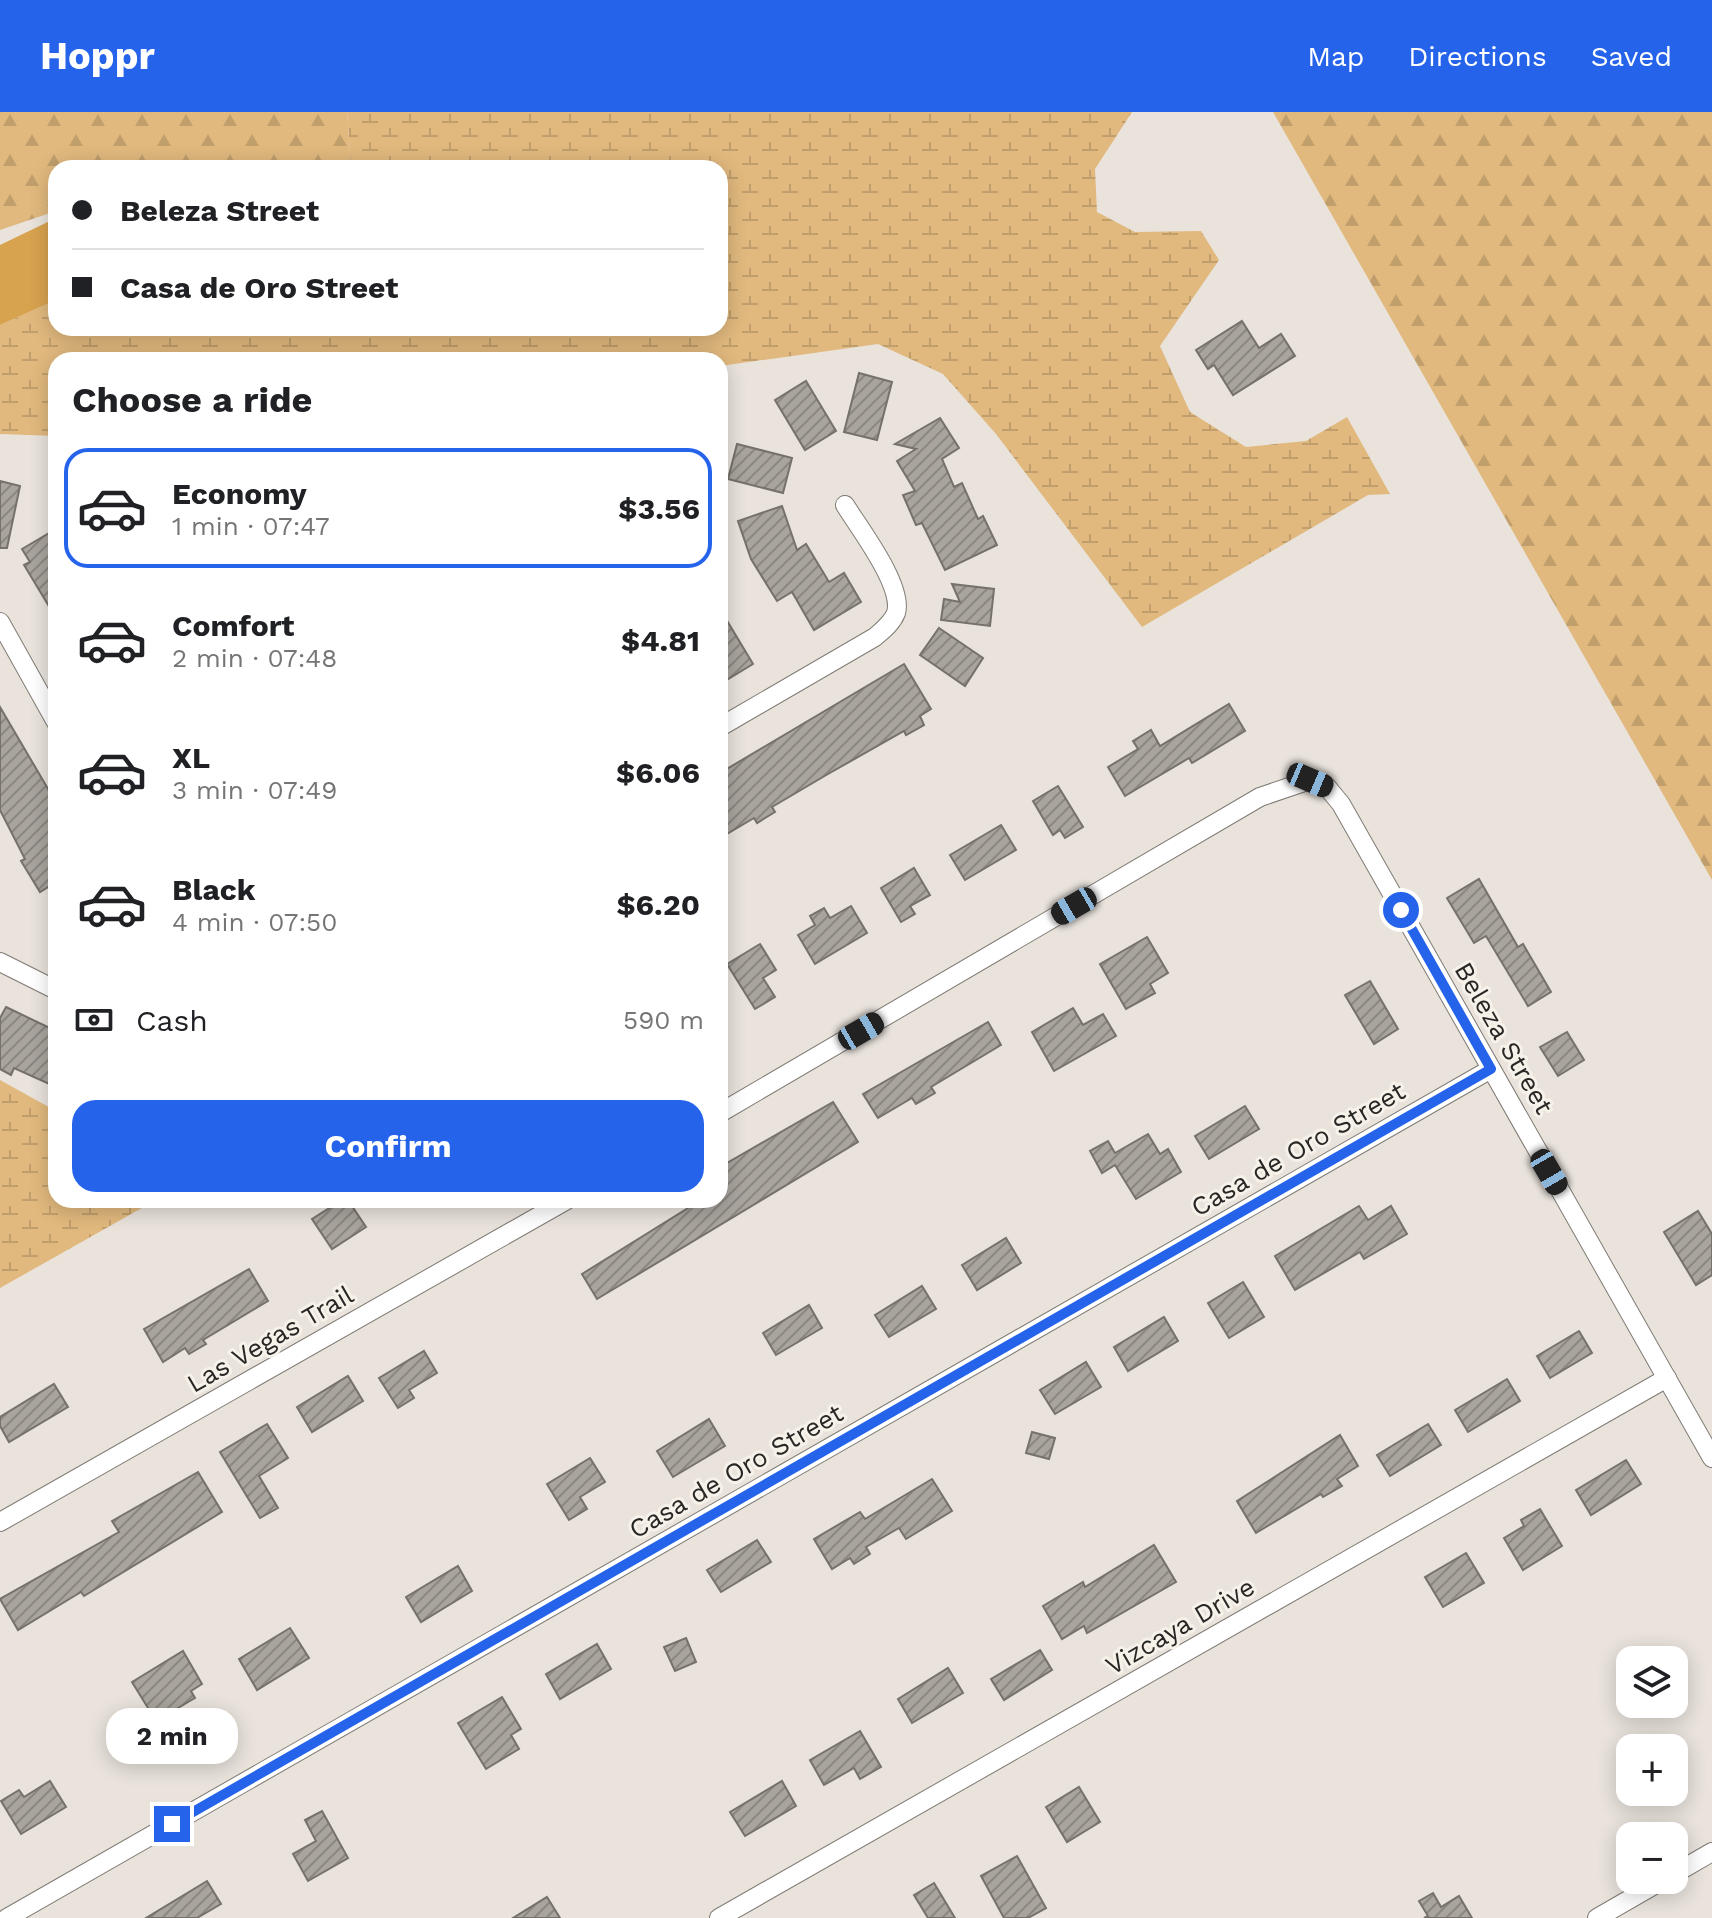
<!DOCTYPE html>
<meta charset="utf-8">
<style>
body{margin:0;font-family:"Work Sans",sans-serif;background:#f6f6f6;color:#202124;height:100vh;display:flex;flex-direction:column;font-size:30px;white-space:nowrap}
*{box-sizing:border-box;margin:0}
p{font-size:26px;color:#757577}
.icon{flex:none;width:44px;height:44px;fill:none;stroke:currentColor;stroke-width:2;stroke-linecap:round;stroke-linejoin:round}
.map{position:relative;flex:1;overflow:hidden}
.drawer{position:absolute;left:48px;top:240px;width:680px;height:856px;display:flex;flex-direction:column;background:#fff;border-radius:24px;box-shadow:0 4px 20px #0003}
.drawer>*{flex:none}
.banner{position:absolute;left:48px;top:48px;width:680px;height:176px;border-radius:24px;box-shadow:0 4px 20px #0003;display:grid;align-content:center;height:176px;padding:0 24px;background:#fff}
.tools{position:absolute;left:1616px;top:1534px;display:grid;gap:16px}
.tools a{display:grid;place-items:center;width:72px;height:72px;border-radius:16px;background:#fff;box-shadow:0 4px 20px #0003;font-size:40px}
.end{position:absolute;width:36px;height:36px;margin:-18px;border:10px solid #2563eb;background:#fff;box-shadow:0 0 0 4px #fff}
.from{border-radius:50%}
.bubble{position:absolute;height:56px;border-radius:24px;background:#fff;box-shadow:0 4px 20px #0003;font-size:26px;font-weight:700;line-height:56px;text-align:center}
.car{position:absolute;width:24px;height:48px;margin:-24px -12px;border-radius:10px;box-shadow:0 0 6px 2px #0007;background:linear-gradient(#222 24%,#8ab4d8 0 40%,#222 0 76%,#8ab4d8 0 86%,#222 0)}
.banner b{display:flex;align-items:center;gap:28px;height:76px;font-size:30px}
.banner b+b{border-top:2px solid #e0e0e0}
.banner i{width:20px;height:20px;background:#202124}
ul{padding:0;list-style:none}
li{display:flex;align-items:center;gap:24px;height:120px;margin:0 16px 12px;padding:0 8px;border:4px solid transparent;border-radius:24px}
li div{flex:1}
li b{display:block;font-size:30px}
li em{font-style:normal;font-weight:700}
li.selected{border-color:#2563eb}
li>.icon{width:72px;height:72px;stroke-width:1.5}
h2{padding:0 24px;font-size:36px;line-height:96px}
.pay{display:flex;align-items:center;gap:20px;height:88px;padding:0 24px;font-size:30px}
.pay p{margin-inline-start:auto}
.button{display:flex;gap:16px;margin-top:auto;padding:16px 24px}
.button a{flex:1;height:92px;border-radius:24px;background:#2563eb;color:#fff;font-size:32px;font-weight:700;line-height:92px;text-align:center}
header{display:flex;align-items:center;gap:48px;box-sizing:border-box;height:112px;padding:0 40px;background:#2563eb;color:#fff}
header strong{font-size:38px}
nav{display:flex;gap:44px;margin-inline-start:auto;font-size:28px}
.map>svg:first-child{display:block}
.forest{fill:url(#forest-firs)}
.wetland{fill:url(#wetland-marsh)}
.water{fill:#d8a34f}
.building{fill:url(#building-hatch);stroke:#76716a;stroke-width:2}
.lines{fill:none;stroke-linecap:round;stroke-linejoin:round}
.minor-casing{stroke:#7f7a73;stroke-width:20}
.minor{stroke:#fff;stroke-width:18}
.route{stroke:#2563eb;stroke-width:10}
.labels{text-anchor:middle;stroke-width:6;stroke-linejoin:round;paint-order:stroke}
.street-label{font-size:26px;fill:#292725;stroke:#f6f1e9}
</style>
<header>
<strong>Hoppr</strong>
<nav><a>Map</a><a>Directions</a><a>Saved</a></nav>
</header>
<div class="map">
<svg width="1712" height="1806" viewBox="0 0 1712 1806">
<defs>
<pattern id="forest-firs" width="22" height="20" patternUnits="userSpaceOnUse" patternTransform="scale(2)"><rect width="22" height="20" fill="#e1b97e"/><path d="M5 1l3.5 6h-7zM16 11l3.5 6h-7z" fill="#c19f6d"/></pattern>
<pattern id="wetland-marsh" width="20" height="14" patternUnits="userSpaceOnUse" patternTransform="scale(2)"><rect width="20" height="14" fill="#e1b97e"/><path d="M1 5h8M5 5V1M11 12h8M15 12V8" fill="none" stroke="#c19f6d"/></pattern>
<pattern id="building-hatch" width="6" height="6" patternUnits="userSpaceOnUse" patternTransform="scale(2)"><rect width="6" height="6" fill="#a9a49d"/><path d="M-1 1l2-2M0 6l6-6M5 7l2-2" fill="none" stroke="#8a8680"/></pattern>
</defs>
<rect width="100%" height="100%" fill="#e9e3dc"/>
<g class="forest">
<polygon points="0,0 347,0 351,56 56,56 56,99 0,118"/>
<polygon points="1273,0 1712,0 1712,768"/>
</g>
<g class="wetland">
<polygon points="347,0 1132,0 1095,57 1097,100 1135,120 1201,119 1219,148 1160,234 1190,300 1246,335 1306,329 1347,305 1390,382 1368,383 1142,515 996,322 943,262 878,232 720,254 720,248 56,248 56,324 0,322 0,213 56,188 56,216 720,216 720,56 351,56"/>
<polygon points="0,968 56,999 56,1088 156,1088 0,1176"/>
</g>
<polygon class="water" points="56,106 56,188 0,213 0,133"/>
<g class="building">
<polygon points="1242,209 1259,236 1281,222 1295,244 1233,283 1214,253 1208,257 1196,238"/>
<polygon points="859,261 892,270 877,328 844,320"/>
<polygon points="806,269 836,319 805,338 775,288"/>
<polygon points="940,306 959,336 942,347 954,375 962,371 978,407 983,404 997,433 945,458 922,411 916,413 903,383 915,379 897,349 916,337 895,332"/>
<polygon points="737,332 792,346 783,381 728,367"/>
<polygon points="0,369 20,374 7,436 0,436"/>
<polygon points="782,394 797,438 806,432 829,470 844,461 861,490 814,518 792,480 777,489 751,447 738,409"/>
<polygon points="56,417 56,506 24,453 30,450 22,437"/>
<polygon points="952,472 994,477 990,514 941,508 944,487 960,490"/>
<polygon points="720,497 753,552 720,572"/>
<polygon points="939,516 983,546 965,574 920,543"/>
<polygon points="904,552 931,597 920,604 924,613 906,623 904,619 828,662 772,695 775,700 757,711 754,706 720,726 720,661"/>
<polygon points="1229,592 1245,619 1192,651 1189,646 1125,684 1108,655 1138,637 1133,629 1151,618 1160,634"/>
<polygon points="0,595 51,682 56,679 56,770 40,780 21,749 25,747 0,698"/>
<polygon points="1058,674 1083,715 1065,726 1060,718 1053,723 1033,689"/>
<polygon points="1001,713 1016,738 965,768 950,743"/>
<polygon points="914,756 930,783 910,794 915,802 901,810 881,776"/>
<polygon points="1479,767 1518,835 1523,832 1551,880 1528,894 1486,824 1474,831 1447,786"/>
<polygon points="851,794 867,821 815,852 798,823 815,813 810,804 824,796 830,806"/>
<polygon points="1147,825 1168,861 1150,872 1155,881 1126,897 1100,852"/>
<polygon points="760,832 776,858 763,866 775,885 755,897 727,852"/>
<polygon points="1370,869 1398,917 1374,932 1345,883"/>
<polygon points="6,895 56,919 56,975 14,956 11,963 0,957 0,906"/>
<polygon points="1073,896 1083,913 1103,902 1116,924 1054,959 1032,920"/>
<polygon points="988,910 1001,933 931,975 935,981 916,992 912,986 878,1006 863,982"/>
<polygon points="1567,920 1584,948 1558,964 1540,935"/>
<polygon points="833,990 858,1030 597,1187 582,1162 701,1088 720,1088 720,1055"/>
<polygon points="1245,994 1259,1017 1209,1047 1195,1024"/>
<polygon points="1148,1022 1160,1042 1168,1037 1181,1060 1136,1087 1115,1053 1102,1061 1090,1039 1108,1029 1115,1041"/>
<polygon points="342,1088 348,1088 366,1115 332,1137 312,1107"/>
<polygon points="1359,1094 1368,1108 1391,1094 1407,1122 1364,1147 1360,1140 1295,1178 1275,1144"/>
<polygon points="1698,1099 1712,1122 1712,1163 1696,1173 1664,1120"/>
<polygon points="1006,1126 1021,1151 977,1178 962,1153"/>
<polygon points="249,1157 268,1189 203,1228 206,1232 189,1242 185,1236 163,1250 144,1217"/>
<polygon points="1243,1170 1264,1205 1229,1226 1208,1191"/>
<polygon points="922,1174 936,1197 889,1225 875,1203"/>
<polygon points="809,1193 822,1216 776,1243 763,1221"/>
<polygon points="1164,1205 1178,1229 1128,1259 1114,1235"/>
<polygon points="1579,1219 1592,1241 1550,1266 1537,1244"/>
<polygon points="424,1239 437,1261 409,1278 414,1286 398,1296 379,1266"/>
<polygon points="1086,1250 1101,1275 1055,1302 1040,1278"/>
<polygon points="348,1264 363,1289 312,1320 297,1295"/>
<polygon points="1507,1267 1520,1289 1468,1320 1455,1298"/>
<polygon points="54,1272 68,1295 9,1330 0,1314 0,1305"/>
<polygon points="709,1307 725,1334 673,1365 657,1339"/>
<polygon points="267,1312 288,1346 259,1364 278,1396 260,1406 220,1340"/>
<polygon points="1428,1312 1441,1333 1390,1364 1377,1343"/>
<polygon points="1032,1320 1055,1326 1049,1347 1026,1341"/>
<polygon points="1340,1323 1358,1354 1337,1367 1342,1374 1323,1385 1321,1382 1256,1421 1237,1389"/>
<polygon points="590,1346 605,1370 580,1385 587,1397 569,1408 547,1372"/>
<polygon points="1626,1348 1641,1372 1591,1403 1576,1378"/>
<polygon points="198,1360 222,1400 84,1484 81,1480 18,1518 0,1487 119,1420 112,1409"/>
<polygon points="932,1367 952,1399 906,1427 899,1416 866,1435 870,1442 854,1452 850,1446 832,1457 814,1427 860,1400 865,1407"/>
<polygon points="1540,1397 1562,1434 1523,1458 1504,1426 1524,1414 1521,1408"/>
<polygon points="757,1428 771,1450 721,1480 707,1458"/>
<polygon points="1154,1433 1176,1470 1087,1521 1084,1514 1062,1527 1043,1494 1083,1470 1085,1475"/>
<polygon points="1466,1441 1484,1471 1443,1495 1425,1465"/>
<polygon points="458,1454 472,1479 421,1510 406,1485"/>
<polygon points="290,1516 309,1546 257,1578 239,1547"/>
<polygon points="686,1526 696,1550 675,1559 664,1535"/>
<polygon points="597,1532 611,1557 560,1587 546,1562"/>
<polygon points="1040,1538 1052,1558 1004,1588 991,1567"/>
<polygon points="183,1539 202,1572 191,1579 195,1586 156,1609 132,1570"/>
<polygon points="948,1556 963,1581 912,1611 898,1587"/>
<polygon points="502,1585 521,1617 511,1623 519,1637 486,1657 458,1611"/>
<polygon points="860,1619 881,1655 860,1667 854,1656 824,1673 810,1648"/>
<polygon points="50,1669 66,1695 21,1722 1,1689 19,1678 24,1685"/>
<polygon points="782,1669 796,1694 745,1724 730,1700"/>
<polygon points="1079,1675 1100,1710 1067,1730 1046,1695"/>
<polygon points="322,1699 348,1746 308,1769 293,1742 316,1729 305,1708"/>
<polygon points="1017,1744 1046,1796 1028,1806 1004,1806 981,1764"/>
<polygon points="207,1769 221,1792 197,1806 146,1806"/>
<polygon points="934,1771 955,1806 928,1806 914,1783"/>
<polygon points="1433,1781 1441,1795 1459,1784 1472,1806 1424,1806 1428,1804 1419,1789"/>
<polygon points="547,1785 560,1806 513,1806"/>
</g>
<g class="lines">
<g class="minor-casing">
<g id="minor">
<polyline points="0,510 56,610"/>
<path d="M720 615 875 525C883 518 892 511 896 501 904 474 859 416 845 393"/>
<polyline points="0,850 56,878"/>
<polyline points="720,1001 1260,685 1310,668 1327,675 1341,692 1712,1346"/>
<polyline points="0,1410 567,1088"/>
<polyline points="1674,1762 1712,1740"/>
<polyline points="7,1806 1491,957"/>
<polyline points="719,1806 1667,1266"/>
<polyline points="1597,1806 1663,1768"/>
</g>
</g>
<use href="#minor" class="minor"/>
</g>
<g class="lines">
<polyline class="route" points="172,1712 1491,957 1401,798"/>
</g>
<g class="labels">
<g class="street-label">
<text transform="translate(1504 926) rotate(60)" y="9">Beleza Street</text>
<text transform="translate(1298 1037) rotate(-30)" y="9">Casa de Oro Street</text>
<text transform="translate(270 1227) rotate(-30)" y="9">Las Vegas Trail</text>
<text transform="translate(736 1359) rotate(-30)" y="9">Casa de Oro Street</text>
<text transform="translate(1180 1514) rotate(-30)" y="9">Vizcaya Drive</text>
</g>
</g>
</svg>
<div class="tools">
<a><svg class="icon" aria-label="layers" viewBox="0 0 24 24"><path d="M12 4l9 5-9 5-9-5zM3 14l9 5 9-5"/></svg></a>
<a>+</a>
<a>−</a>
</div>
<i class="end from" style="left:1401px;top:798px"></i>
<i class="end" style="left:172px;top:1712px"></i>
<div class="bubble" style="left:106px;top:1596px;width:132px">2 min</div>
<i class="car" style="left:1310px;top:668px;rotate:113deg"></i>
<i class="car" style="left:1074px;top:794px;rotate:240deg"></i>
<i class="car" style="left:861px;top:919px;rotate:60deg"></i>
<i class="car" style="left:1549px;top:1060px;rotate:150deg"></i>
<div class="banner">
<b><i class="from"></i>Beleza Street</b>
<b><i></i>Casa de Oro Street</b>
</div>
<section class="drawer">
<h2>Choose a ride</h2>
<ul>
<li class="selected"><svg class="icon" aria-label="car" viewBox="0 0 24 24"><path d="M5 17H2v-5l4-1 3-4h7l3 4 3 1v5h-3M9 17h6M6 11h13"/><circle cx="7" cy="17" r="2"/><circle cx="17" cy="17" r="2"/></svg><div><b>Economy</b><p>1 min · 07:47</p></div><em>$3.56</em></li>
<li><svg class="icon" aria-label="car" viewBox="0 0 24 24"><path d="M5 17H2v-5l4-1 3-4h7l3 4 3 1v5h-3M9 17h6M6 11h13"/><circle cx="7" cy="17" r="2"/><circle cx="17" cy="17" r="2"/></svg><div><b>Comfort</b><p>2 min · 07:48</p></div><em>$4.81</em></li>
<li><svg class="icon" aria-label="car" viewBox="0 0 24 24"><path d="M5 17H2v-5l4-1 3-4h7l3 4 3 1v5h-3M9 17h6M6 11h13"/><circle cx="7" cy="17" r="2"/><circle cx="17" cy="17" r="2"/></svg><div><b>XL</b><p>3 min · 07:49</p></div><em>$6.06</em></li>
<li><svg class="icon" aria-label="car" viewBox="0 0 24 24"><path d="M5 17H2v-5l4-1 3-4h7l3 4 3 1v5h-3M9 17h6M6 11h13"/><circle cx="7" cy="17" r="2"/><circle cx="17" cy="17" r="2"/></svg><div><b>Black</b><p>4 min · 07:50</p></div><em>$6.20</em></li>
</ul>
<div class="pay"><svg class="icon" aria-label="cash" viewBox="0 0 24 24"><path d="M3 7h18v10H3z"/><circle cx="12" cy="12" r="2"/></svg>Cash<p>590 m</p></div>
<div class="button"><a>Confirm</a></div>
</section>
</div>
